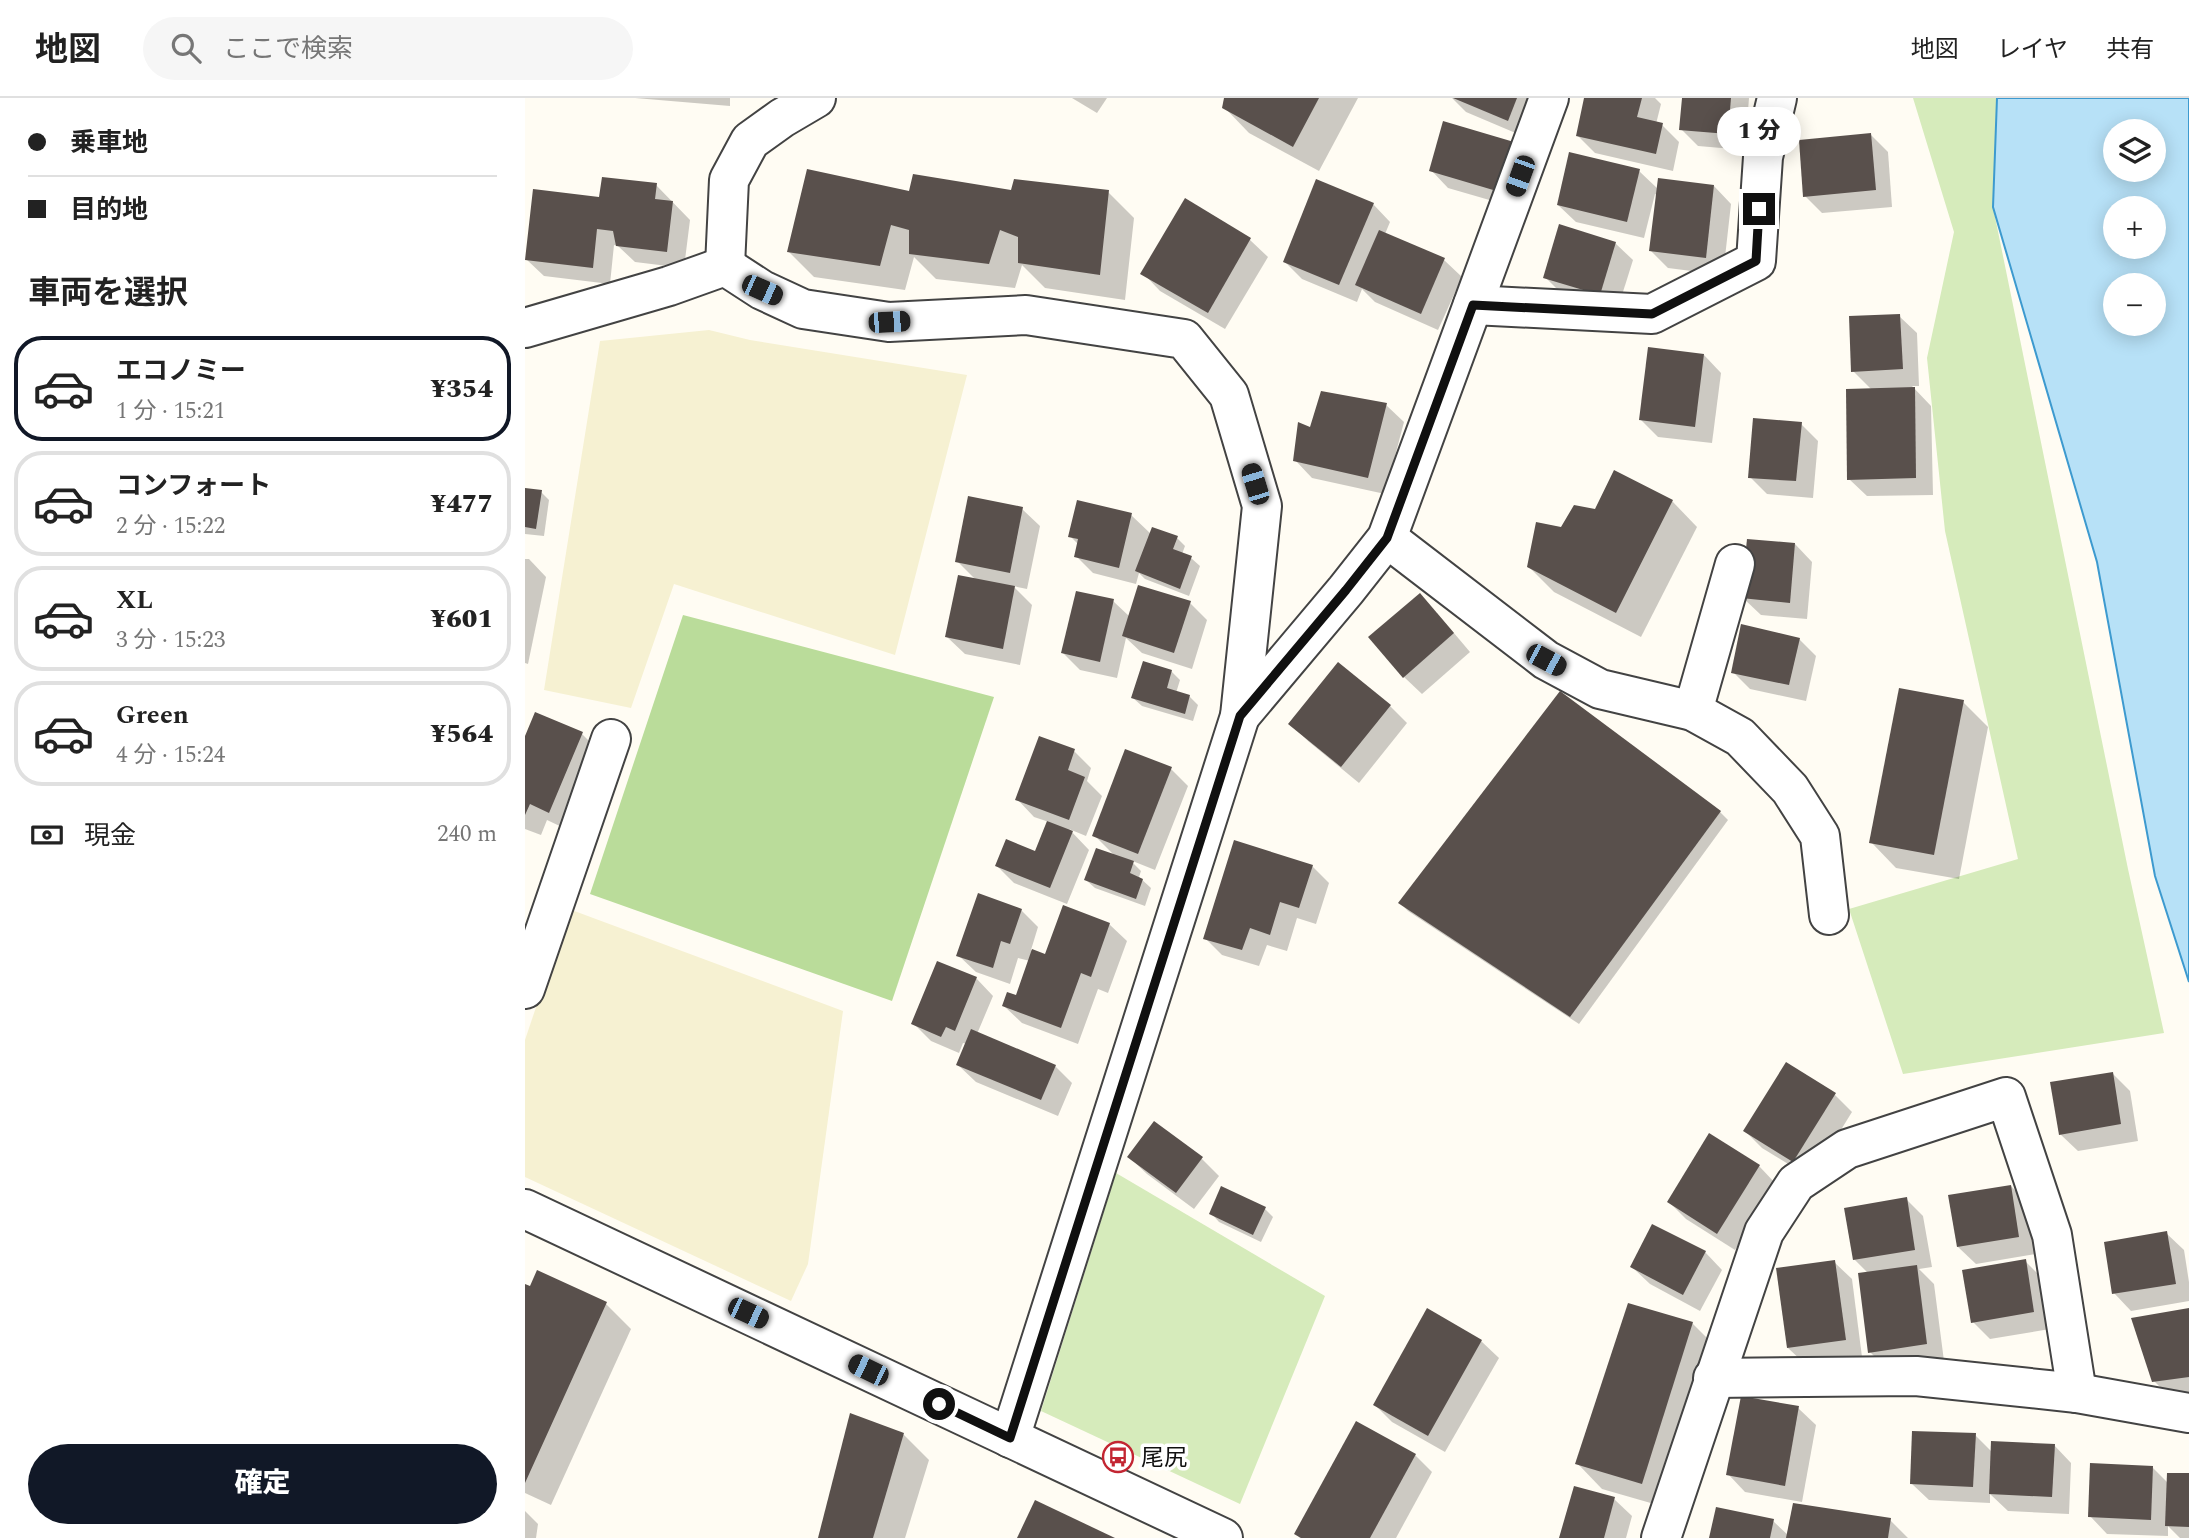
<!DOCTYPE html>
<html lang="ja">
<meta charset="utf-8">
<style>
body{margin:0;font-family:Spectral,"Noto Sans JP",serif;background:#f6f6f6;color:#222;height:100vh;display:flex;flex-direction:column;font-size:26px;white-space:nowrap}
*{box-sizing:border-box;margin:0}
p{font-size:23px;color:#767676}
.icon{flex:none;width:38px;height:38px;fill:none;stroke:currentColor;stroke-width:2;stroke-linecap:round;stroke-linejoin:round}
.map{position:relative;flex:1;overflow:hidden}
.drawer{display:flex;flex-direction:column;background:#fff;width:525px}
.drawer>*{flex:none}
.top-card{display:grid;align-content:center;height:154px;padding:0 28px;background:#fff}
.controls{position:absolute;left:1578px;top:21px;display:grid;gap:14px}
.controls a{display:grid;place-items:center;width:63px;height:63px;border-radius:50%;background:#fff;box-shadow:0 4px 18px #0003;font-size:35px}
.end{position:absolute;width:32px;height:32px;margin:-16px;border:9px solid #101010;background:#fff;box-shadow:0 0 0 4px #fff}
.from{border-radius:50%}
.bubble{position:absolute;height:49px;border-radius:24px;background:#fff;box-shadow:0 4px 18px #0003;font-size:23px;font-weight:800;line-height:49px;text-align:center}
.car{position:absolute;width:21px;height:42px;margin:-21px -10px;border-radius:9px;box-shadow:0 0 5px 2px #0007;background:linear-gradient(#222 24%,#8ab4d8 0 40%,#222 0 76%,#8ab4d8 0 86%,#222 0)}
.top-card b{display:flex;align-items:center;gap:24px;height:66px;font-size:26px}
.top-card b+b{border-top:2px solid #e0e0e0}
.top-card i{width:18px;height:18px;background:#222}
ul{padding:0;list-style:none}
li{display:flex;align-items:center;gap:21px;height:105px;margin:0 14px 10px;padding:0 14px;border:4px solid #e0e0e0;border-radius:28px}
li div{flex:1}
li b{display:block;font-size:26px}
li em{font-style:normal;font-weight:800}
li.on{border-color:#111827}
li>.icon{width:63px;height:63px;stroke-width:1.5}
h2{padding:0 28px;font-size:32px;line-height:84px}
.pay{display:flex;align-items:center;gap:18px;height:77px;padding:0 28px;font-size:26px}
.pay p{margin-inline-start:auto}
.action{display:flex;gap:14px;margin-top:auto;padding:14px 28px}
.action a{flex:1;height:80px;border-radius:42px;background:#111827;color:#fff;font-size:28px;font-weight:800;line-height:80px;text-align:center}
header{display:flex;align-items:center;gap:42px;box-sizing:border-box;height:98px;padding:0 35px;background:#fff;border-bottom:2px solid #e0e0e0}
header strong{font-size:33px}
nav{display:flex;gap:38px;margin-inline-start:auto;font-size:24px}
.search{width:490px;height:63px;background:#f6f6f6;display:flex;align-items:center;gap:18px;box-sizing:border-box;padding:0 24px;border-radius:38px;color:#767676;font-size:26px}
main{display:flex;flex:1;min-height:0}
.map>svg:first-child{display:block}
.farmland{fill:#f6f1d2}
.green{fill:#d6ebbb}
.forest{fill:#badc9a}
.water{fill:#b7e1f7;stroke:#3d9acf;stroke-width:2;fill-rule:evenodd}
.shadow{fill:#0003}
.building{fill:#59504c}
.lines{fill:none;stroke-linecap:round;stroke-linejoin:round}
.minor-casing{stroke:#434343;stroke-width:42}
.minor{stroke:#fff;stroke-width:38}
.route{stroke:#101010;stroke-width:9}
.labels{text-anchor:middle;stroke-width:7;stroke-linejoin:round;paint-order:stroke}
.poi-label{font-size:23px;fill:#101010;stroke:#fff;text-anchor:start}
</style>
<header>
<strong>地図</strong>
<div class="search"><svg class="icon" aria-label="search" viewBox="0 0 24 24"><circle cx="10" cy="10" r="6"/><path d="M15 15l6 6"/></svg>ここで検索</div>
<nav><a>地図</a><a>レイヤ</a><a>共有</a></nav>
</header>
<main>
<section class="drawer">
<div class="top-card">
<b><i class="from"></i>乗車地</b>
<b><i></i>目的地</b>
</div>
<h2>車両を選択</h2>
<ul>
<li class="on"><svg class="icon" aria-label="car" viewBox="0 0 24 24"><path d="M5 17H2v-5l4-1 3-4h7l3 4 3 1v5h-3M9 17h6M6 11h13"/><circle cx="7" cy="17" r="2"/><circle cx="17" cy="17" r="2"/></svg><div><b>エコノミー</b><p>1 分 · 15:21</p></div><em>¥354</em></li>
<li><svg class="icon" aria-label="car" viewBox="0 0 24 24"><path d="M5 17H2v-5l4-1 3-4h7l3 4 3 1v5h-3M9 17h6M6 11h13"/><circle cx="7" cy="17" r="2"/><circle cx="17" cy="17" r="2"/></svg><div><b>コンフォート</b><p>2 分 · 15:22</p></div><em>¥477</em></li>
<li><svg class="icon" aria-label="car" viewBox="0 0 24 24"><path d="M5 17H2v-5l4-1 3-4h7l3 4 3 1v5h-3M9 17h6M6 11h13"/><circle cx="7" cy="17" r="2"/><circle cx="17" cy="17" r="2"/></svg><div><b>XL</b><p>3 分 · 15:23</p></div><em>¥601</em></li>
<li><svg class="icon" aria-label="car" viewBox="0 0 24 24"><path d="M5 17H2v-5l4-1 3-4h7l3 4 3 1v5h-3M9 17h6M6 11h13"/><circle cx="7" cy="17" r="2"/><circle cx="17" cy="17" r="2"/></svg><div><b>Green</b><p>4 分 · 15:24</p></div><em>¥564</em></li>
</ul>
<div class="pay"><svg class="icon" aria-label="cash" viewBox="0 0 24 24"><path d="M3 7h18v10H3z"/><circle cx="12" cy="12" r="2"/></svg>現金<p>240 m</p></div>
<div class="action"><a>確定</a></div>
</section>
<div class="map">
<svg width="1664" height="1440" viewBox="0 0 1664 1440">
<rect width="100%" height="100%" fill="#fffcf3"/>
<g class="farmland">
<polygon points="184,232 225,242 442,277 370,557 149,486 106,610 19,592 75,243"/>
<polygon points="44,811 318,913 283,1166 266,1203 0,1079 0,942"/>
</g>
<g class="green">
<polygon points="1388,0 1472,0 1468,109 1603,771 1639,935 1378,976 1324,811 1493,761 1420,433 1402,260 1429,134"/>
<polygon points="591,1075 800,1198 715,1406 516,1313"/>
</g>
<polygon class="forest" points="158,517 469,599 367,903 65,796"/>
<path class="water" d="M1472 0H1664V884L1630 778 1572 464 1468 109ZM1591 33H1629V72H1591ZM1591 110H1629V149H1591ZM1591 187H1629V226H1591Z"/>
<g class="shadow">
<polygon points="110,0 205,0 205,8"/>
<polygon points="547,0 582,0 572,15"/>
<polygon points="700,0 833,0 794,73 724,35 699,9"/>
<polygon points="927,0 1016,0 1000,39 941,14"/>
<polygon points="1061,0 1130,0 1136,6 1131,26 1137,27 1154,44 1148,73 1070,55 1053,38"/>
<polygon points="1158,0 1224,0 1220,52 1173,48 1156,31"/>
<polygon points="919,26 992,110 923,90 906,72"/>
<polygon points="1346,37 1363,54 1367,109 1297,115 1280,98"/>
<polygon points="1114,73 1133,91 1189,88 1206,106 1198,177 1143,170 1126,153 1132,97 1130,96 1119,140 1051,124 1033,107"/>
<polygon points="131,87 165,122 159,170 110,164 93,148 89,147 85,186 19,178 1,161"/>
<polygon points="583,94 609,120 600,202 520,190 497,167 490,190 411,181 389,159 380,192 289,179 264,154 385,95"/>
<polygon points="661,103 725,142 743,159 700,231 635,193 618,175"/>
<polygon points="848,106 865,124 860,136 919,162 937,179 913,232 850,204 837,191 832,204 777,181 760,164"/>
<polygon points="1090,145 1108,162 1092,213 1038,197 1020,179"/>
<polygon points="1374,218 1392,235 1394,288 1387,288 1406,308 1408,397 1342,398 1324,381 1347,292 1328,273"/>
<polygon points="1179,257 1196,275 1187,345 1133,339 1116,322"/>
<polygon points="861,307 879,324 860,396 787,380 770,362 786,331"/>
<polygon points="1276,326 1293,343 1288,400 1242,396 1225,379"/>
<polygon points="0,392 16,394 24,402 19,438 0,436"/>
<polygon points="1147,403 1172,429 1116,539 1029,494 1004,469 1071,413"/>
<polygon points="497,411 515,428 502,491 488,488 507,507 495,567 440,556 422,539 451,482 432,463"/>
<polygon points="606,417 626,436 652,440 660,448 657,456 666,460 675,468 664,498 620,481 614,475 611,486 568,475 551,458 554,447 545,438"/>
<polygon points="1270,446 1287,464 1282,521 1236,517 1218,500"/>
<polygon points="0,461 4,461 21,479 3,566 0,565"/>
<polygon points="588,503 605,519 665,505 682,522 667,571 617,555 601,540 592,580 555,572 538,555"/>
<polygon points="912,515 945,554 897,596 879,579"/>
<polygon points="1274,541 1291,558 1281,603 1225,591 1208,574"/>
<polygon points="646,573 655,582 651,595 664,598 673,607 668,623 617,608 608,600"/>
<polygon points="1438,604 1463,629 1434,781 1371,770 1346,744"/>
<polygon points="865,608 882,625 834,685 783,643 766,626"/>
<polygon points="57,636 74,653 41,731 22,722 16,737 0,731 0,642"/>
<polygon points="549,653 566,670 562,683 577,698 561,738 544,731 564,752 542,806 489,785 472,768 511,756 524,724 509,719 492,701"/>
<polygon points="646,671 663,688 630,772 605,762 616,773 614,779 626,790 620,808 570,790 561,782 590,758 569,737"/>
<polygon points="1195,714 1203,722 1054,926 883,813 875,805"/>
<polygon points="787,768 804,785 791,826 772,820 762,853 742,847 734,868 697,857 680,840"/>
<polygon points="496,812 513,829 506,852 521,858 584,826 602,843 583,895 573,891 553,946 497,925 479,908 492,899 505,863 493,860 485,886 451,874 433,857"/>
<polygon points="451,880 468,898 452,936 530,968 547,985 533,1018 451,984 433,967 442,946 438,945 434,955 406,943 388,925"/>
<polygon points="1588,976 1605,993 1613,1043 1553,1053 1535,1036"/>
<polygon points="1310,997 1327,1014 1286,1080 1237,1050 1220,1033"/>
<polygon points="630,1025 677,1061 694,1078 669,1111 622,1076 604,1059"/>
<polygon points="1234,1068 1251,1086 1210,1152 1161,1121 1144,1104"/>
<polygon points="1486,1088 1503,1106 1511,1156 1451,1166 1433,1149"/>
<polygon points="1381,1101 1398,1118 1407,1169 1394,1171 1409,1186 1419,1263 1362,1271 1345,1254 1343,1175 1329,1161"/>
<polygon points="740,1111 748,1119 736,1144 694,1124 686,1115"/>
<polygon points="1641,1135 1659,1152 1664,1184 1664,1203 1606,1213 1589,1195"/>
<polygon points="1180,1154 1197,1172 1175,1213 1125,1186 1107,1169"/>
<polygon points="1500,1163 1518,1181 1525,1231 1465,1241 1448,1224"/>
<polygon points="1309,1164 1327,1181 1337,1259 1281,1267 1263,1250"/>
<polygon points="0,1188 81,1206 106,1231 26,1407 0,1395"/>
<polygon points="1664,1212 1664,1298 1646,1300 1629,1283"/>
<polygon points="1167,1225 1193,1251 1143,1410 1077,1391 1052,1365"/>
<polygon points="956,1243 974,1260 920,1354 867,1324 850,1307"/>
<polygon points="1273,1310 1291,1327 1277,1404 1220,1394 1203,1376"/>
<polygon points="326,1318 379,1337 404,1362 380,1440 295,1440"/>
<polygon points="1450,1337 1467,1354 1529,1347 1546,1365 1544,1416 1483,1413 1465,1396 1465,1405 1404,1402 1386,1385"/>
<polygon points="890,1357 907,1374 871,1440 775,1440 771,1436"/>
<polygon points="1628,1370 1644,1386 1664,1377 1664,1440 1655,1440 1643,1428 1643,1438 1582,1436 1565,1418"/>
<polygon points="1089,1401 1107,1418 1101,1440 1036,1440"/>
<polygon points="0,1413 13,1426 11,1440 0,1440"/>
<polygon points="1365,1422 1383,1440 1186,1440 1248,1423 1264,1438"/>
</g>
<g class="building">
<polygon points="699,0 794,0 768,49 697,10"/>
<polygon points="928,0 992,0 983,23"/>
<polygon points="1059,0 1117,0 1112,19 1138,25 1131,56 1051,38"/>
<polygon points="1157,0 1206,0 1203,36 1154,32"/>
<polygon points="918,23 989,44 975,94 904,73"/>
<polygon points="1346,35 1351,92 1278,99 1274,42"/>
<polygon points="1044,54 1115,71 1102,124 1032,107"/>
<polygon points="282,71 384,93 388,76 486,92 489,81 584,92 575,177 493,165 493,139 475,132 464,166 384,156 384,132 366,127 355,168 262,154"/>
<polygon points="77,79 132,85 130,101 148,103 142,154 91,148 88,133 72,131 68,170 0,162 8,91 74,99"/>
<polygon points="1133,80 1189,87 1181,160 1124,153"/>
<polygon points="791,81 849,105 814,187 758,164"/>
<polygon points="660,100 726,140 683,215 615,176"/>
<polygon points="1034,126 1091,144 1075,197 1018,180"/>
<polygon points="854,132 920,160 896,216 830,187"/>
<polygon points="1375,216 1378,271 1326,274 1324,218"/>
<polygon points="1123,249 1179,256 1170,329 1114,322"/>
<polygon points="1390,289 1391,380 1322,382 1321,291"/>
<polygon points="796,293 862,305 843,380 768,363 773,324 785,329"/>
<polygon points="1228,320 1277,324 1271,383 1223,380"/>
<polygon points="1089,372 1148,402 1091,515 1002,469 1011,424 1036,429 1049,407 1070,411"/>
<polygon points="0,390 17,392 11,431 0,429"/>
<polygon points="443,398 498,409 485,475 430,464"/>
<polygon points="552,402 607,415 594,470 549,459 553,441 543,439"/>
<polygon points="627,429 653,438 648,451 667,458 655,491 610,473"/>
<polygon points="1222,441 1270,445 1265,505 1216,500"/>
<polygon points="433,477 490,488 478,551 420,539"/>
<polygon points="613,487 666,503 649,555 597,538"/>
<polygon points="551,493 589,501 575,564 536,555"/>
<polygon points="895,495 929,535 878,580 843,539"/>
<polygon points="1216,526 1275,540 1264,587 1206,575"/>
<polygon points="618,563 647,572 642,590 665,597 660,616 606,600"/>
<polygon points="813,564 866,607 816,669 763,626"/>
<polygon points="1374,590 1439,602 1409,757 1344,745"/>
<polygon points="1035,593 1196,713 1045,919 873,805"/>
<polygon points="10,614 58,634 24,715 5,706 0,717 0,638"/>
<polygon points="514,638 550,651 543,672 560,679 544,722 490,702"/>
<polygon points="600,651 647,669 613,756 567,738"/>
<polygon points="522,723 548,733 525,790 470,768 481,741 510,753"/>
<polygon points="709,742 788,767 774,810 755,804 745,837 725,830 717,852 678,841"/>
<polygon points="571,750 609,763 605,775 618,781 611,801 559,782"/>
<polygon points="453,795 497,811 485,846 476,843 468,870 431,858"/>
<polygon points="538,807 585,825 566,879 556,875 536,930 477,908 482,894 491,897 507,851 520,856"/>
<polygon points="412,863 452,879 430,933 421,929 416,939 386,926"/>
<polygon points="446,931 531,967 516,1002 431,967"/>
<polygon points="1261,964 1311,995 1268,1064 1218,1033"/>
<polygon points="1588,974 1596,1026 1534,1037 1525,984"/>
<polygon points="629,1023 678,1059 651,1095 602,1059"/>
<polygon points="1184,1035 1235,1067 1192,1136 1142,1104"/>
<polygon points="1486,1087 1494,1139 1432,1149 1423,1097"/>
<polygon points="696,1088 741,1109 728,1137 684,1116"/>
<polygon points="1382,1099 1390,1152 1328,1162 1319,1110"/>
<polygon points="1127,1126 1181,1153 1158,1197 1105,1169"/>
<polygon points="1642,1133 1651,1186 1587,1196 1579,1144"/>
<polygon points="1501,1161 1509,1214 1446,1225 1437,1172"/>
<polygon points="1310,1162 1321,1242 1262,1250 1251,1170"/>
<polygon points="1392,1167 1402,1246 1343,1255 1333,1175"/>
<polygon points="12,1172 82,1204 0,1385 0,1186 5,1188"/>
<polygon points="1103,1205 1168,1224 1117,1386 1050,1366"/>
<polygon points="902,1210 957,1242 903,1338 848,1307"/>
<polygon points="1664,1210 1664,1279 1627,1284 1606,1220"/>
<polygon points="1216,1298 1274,1308 1260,1388 1201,1377"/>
<polygon points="325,1315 379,1335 348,1440 293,1440"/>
<polygon points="831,1323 891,1356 845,1440 776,1440 769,1436"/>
<polygon points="1387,1333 1451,1335 1448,1389 1385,1386"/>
<polygon points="1466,1343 1530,1346 1527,1399 1464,1396"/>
<polygon points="1565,1365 1628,1368 1626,1422 1563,1419"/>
<polygon points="1642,1375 1664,1375 1664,1429 1640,1428"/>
<polygon points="1049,1388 1090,1399 1079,1440 1034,1440"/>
<polygon points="510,1402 590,1440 492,1440"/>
<polygon points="1268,1405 1366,1420 1363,1440 1261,1440"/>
<polygon points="1191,1409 1249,1421 1245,1440 1184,1440"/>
</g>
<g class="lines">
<g class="minor-casing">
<g id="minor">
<polyline points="200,168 204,82 225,43 257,20 291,0"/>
<polyline points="948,207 1127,216 1231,163 1238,59 1252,0"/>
<polyline points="0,230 144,188 200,168 237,192 278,211 364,224 501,217 659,241 704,297 737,408 715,618 485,1340"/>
<polyline points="862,440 1021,562 1075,591 1168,613 1215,639 1265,691 1295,738 1304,817"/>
<polyline points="1168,613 1210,466"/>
<polyline points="715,618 821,492 862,440 1024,0"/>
<polyline points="0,891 86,641"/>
<polyline points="0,1111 698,1440"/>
<polyline points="1188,1280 1391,1278 1552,1295 1664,1315"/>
<polyline points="1136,1440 1239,1134 1271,1085 1322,1051 1481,999 1527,1137 1552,1295"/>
</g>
</g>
<use href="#minor" class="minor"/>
</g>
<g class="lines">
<polyline class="route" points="414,1306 485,1340 715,618 821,492 862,440 948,207 1127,216 1231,163 1234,111"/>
</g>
<defs>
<g id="bus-ring" transform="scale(1.575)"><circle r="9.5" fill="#fff" stroke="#c32532" stroke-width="1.5"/><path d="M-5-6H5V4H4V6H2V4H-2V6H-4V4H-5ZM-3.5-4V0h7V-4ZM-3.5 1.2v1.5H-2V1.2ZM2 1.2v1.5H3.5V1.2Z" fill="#c32532"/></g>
</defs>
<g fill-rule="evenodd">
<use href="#bus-ring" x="593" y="1359"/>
</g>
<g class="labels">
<g class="poi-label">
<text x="616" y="1367">尾尻</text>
</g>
</g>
</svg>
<div class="controls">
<a><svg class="icon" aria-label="layers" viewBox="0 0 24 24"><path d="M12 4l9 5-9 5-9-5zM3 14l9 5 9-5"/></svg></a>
<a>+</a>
<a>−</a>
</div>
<i class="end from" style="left:414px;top:1306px"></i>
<i class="end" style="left:1234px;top:111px"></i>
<div class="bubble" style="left:1192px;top:9px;width:84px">1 分</div>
<i class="car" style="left:995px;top:78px;rotate:200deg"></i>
<i class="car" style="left:237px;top:192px;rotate:114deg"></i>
<i class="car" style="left:364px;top:224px;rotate:87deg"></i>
<i class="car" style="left:730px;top:386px;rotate:343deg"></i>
<i class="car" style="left:1021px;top:562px;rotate:118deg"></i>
<i class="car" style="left:223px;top:1215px;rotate:115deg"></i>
<i class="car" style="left:343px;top:1272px;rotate:296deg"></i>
</div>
</main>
